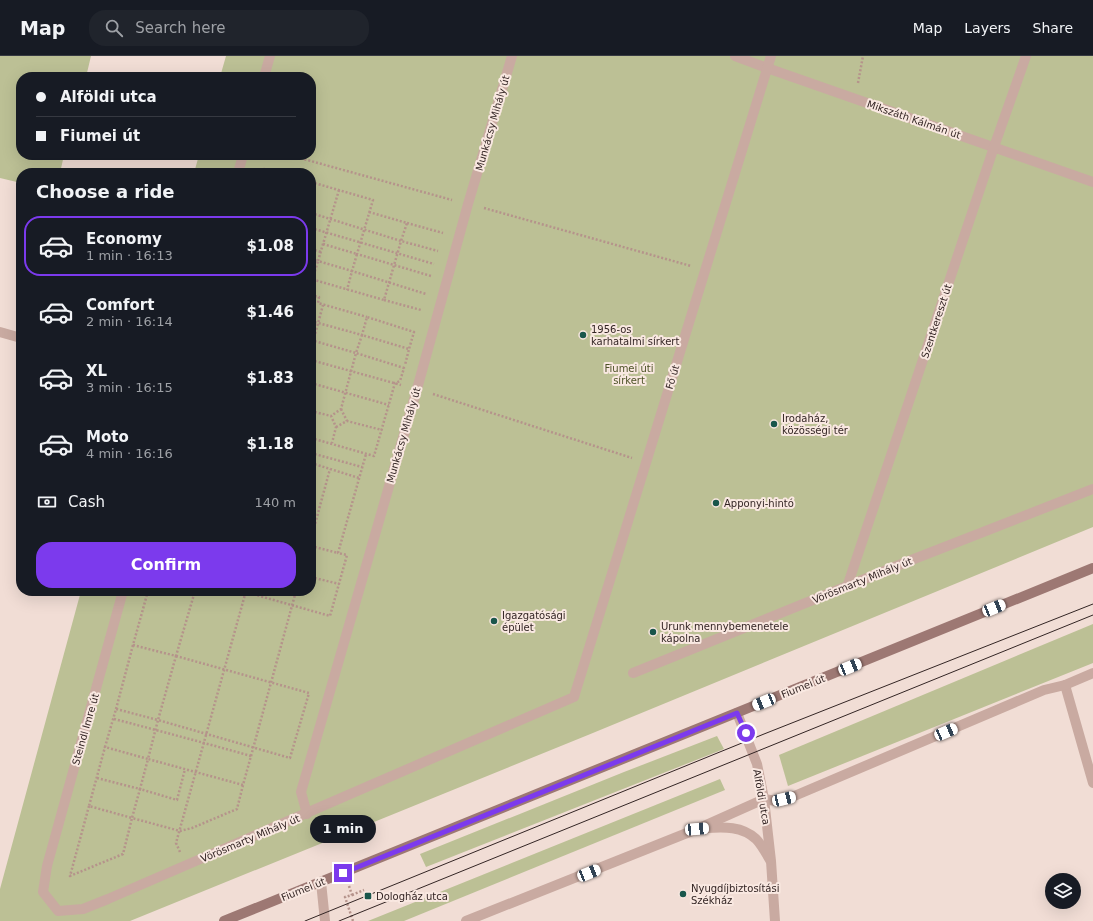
<!DOCTYPE html>
<meta charset="utf-8">
<style>
body{margin:0;font-family:"DejaVu Sans",sans-serif;background:#20242c;color:#f1f3f6;height:100vh;display:flex;flex-direction:column;font-size:15px;white-space:nowrap}
*{box-sizing:border-box;margin:0}
p{font-size:13px;color:#9ea1a6}
.icon{flex:none;width:22px;height:22px;fill:none;stroke:currentColor;stroke-width:2;stroke-linecap:round;stroke-linejoin:round}
.map{position:relative;flex:1;overflow:hidden}
.sheet{position:absolute;left:16px;top:112px;width:300px;height:428px;display:flex;flex-direction:column;background:#171b24;border-radius:16px;box-shadow:0 4px 16px #0002}
.sheet>*{flex:none}
.banner{position:absolute;left:16px;top:16px;width:300px;height:88px;border-radius:16px;box-shadow:0 4px 16px #0002;display:grid;align-content:center;height:88px;padding:0 20px;background:#171b24}
.fabs{position:absolute;left:1045px;top:817px;display:grid;gap:8px}
.fabs a{display:grid;place-items:center;width:36px;height:36px;border-radius:50%;background:#171b24;box-shadow:0 4px 16px #0002;font-size:20px}
.end{position:absolute;width:18px;height:18px;margin:-9px;border:5px solid #7c3aed;background:#fff;box-shadow:0 0 0 2px #fff}
.from{border-radius:50%}
.bubble{position:absolute;height:28px;border-radius:14px;background:#171b24;box-shadow:0 4px 16px #0002;font-size:13px;font-weight:600;line-height:28px;text-align:center}
.car{position:absolute;width:12px;height:24px;margin:-12px -6px;border-radius:5px;box-shadow:0 0 3px 1px #0007;background:linear-gradient(#fff 24%,#345 0 40%,#fff 0 76%,#345 0 86%,#fff 0)}
.banner b{display:flex;align-items:center;gap:14px;height:38px;font-size:15px}
.banner b+b{border-top:1px solid #363941}
.banner i{width:10px;height:10px;background:#f1f3f6}
ul{padding:0;list-style:none}
li{display:flex;align-items:center;gap:12px;height:60px;margin:0 8px 6px;padding:0 12px;border:2px solid transparent;border-radius:16px}
li div{flex:1}
li b{display:block;font-size:15px}
li em{font-style:normal;font-weight:600}
li.on{border-color:#7c3aed}
li>.icon{width:36px;height:36px;stroke-width:1.5}
h2{padding:0 20px;font-size:18px;line-height:48px}
.pay{display:flex;align-items:center;gap:10px;height:44px;padding:0 20px;font-size:15px}
.pay p{margin-inline-start:auto}
.primary-button{display:flex;gap:8px;margin-top:auto;padding:8px 20px}
.primary-button a{flex:1;height:46px;border-radius:16px;background:#7c3aed;color:#fff;font-size:16px;font-weight:600;line-height:46px;text-align:center}
header{display:flex;align-items:center;gap:24px;box-sizing:border-box;height:56px;padding:0 20px;background:#171b24;border-bottom:1px solid #363941}
header strong{font-size:19px}
nav{display:flex;gap:22px;margin-inline-start:auto;font-size:14px}
.search{width:280px;height:36px;background:#20242c;display:flex;align-items:center;gap:10px;box-sizing:border-box;padding:0 14px;border-radius:16px;color:#9ea1a6;font-size:15px}
.map>svg:first-child{display:block}
.green{fill:#bcc095}
.lines{fill:none;stroke-linecap:round;stroke-linejoin:round}
.path{stroke:#b5938b;stroke-width:2.5;stroke-dasharray:2 2;stroke-linecap:butt}
.service{stroke:#c9aaa1;stroke-width:10}
.minor{stroke:#c9aaa1;stroke-width:10}
.secondary{stroke:#9d7873;stroke-width:10}
.tram{stroke:#332524;stroke-width:1}
.route{stroke:#7c3aed;stroke-width:5}
.poi-dot{fill:#19564b;stroke:#f9e8e1;stroke-width:1.5}
.labels{text-anchor:middle;stroke-width:4;stroke-linejoin:round;paint-order:stroke}
.street-label{font-size:10px;fill:#332524;stroke:#f9e8e1}
.poi-label{font-size:10px;fill:#332524;stroke:#f9e8e1;text-anchor:start}
.park-label{font-size:10px;fill:#4d5227;stroke:#f9e8e1}
</style>
<header>
<strong>Map</strong>
<div class="search"><svg class="icon" aria-label="search" viewBox="0 0 24 24"><circle cx="10" cy="10" r="6"/><path d="M15 15l6 6"/></svg>Search here</div>
<nav><a>Map</a><a>Layers</a><a>Share</a></nav>
</header>
<div class="map">
<svg width="1093" height="865" viewBox="0 0 1093 865">
<rect width="100%" height="100%" fill="#f1ddd5"/>
<g class="green">
<polygon points="0,0 91,0 86,21 21,21 21,99 64,99 60,117 21,117 21,127 0,122"/>
<polygon points="226,0 1093,0 1093,471 588,679 130,865 0,865 0,833 81,535 311,535 311,117 194,117 199,99 311,99 311,21 220,21"/>
<polygon points="1093,568 1093,607 788,730 779,699"/>
<polygon points="717,680 724,693 426,811 420,798 624,716"/>
<polygon points="720,723 725,734 404,865 368,865"/>
</g>
<g class="lines">
<g class="path">
<polyline points="858,27 863,0"/>
<polyline points="289,99 452,144"/>
<polyline points="263,117 264,113 279,117"/>
<polyline points="311,126 373,144 357,198 431,220 431,218"/>
<polyline points="339,134 318,205 352,215 347,234"/>
<polyline points="484,152 691,210"/>
<polyline points="369,156 407,167 401,185 438,195"/>
<polyline points="311,157 401,185 384,244 311,223"/>
<polyline points="407,167 443,177"/>
<polyline points="311,172 434,208"/>
<polyline points="323,188 357,198 352,215 426,238"/>
<polyline points="311,193 321,196"/>
<polyline points="311,203 318,205 315,215 311,213"/>
<polyline points="313,223 315,215"/>
<polyline points="311,239 319,241 318,247 367,261"/>
<polyline points="384,244 421,254"/>
<polyline points="311,265 362,279 367,261 414,276 409,293"/>
<polyline points="311,284 356,297 362,279 409,293 405,309"/>
<polyline points="311,293 323,249"/>
<polyline points="311,304 401,329"/>
<polyline points="311,327 389,349"/>
<polyline points="433,338 632,402"/>
<polyline points="341,353 347,365"/>
<polyline points="311,355 331,360 336,371 332,387"/>
<polyline points="336,371 347,365 382,374"/>
<polyline points="311,382 374,400 395,327 400,325 404,312 356,297 341,353 331,360"/>
<polyline points="311,397 362,411"/>
<polyline points="311,407 359,422"/>
<polyline points="311,483 330,413"/>
<polyline points="311,490 338,497"/>
<polyline points="311,521 339,528"/>
<polyline points="148,535 133,589 176,600 195,535"/>
<polyline points="242,535 330,560 347,499 338,497 366,398"/>
<polygon points="176,600 309,637 290,702 158,664"/>
<polyline points="116,653 133,589"/>
<path d="M114 663C160 675 205 687 251 700L243 729 148 703 158 664 116 653 105 691 148 703 140 733 177 744 185 713"/>
<polyline points="251,700 296,535"/>
<polyline points="97,722 140,733 132,762 180,775 192,772 237,753 243,729"/>
<polyline points="89,750 70,820 123,798 132,762 89,750 105,691"/>
<polyline points="180,796 176,787 246,535"/>
<polyline points="349,830 352,839 345,841 353,865"/>
<polyline points="352,839 364,834"/>
</g>
<g class="service">
<polyline points="735,0 767,12 1093,126"/>
<polyline points="264,21 270,0"/>
<polyline points="238,117 243,99"/>
<polyline points="847,531 994,91 1026,0"/>
<polyline points="123,535 47,810 43,836 58,855 83,853 108,843 574,641 771,0"/>
<polyline points="633,617 914,503 1093,433"/>
<polyline points="307,758 301,736 417,333 468,148 512,0"/>
</g>
<g class="minor">
<polyline points="0,276 21,282"/>
<polyline points="1065,629 1093,727"/>
<polyline points="737,657 757,708 764,743 771,805 775,865"/>
<path d="M707 772C724 771 742 770 756 783 761 788 766 797 770 804"/>
<polyline points="321,826 325,865"/>
<polyline points="466,865 697,773 764,743 776,745 792,741 1044,634 1065,629 1093,617"/>
</g>
<polyline class="secondary" points="224,865 1093,512"/>
<g class="tram">
<polyline points="305,865 764,678 1093,548"/>
<polyline points="339,865 1093,559"/>
</g>
</g>
<g class="lines">
<polyline class="route" points="343,817 737,657 746,677"/>
</g>
<g class="poi-dot">
<circle cx="583" cy="279" r="4"/>
<circle cx="774" cy="368" r="4"/>
<circle cx="716" cy="447" r="4"/>
<circle cx="494" cy="565" r="4"/>
<circle cx="653" cy="576" r="4"/>
<circle cx="683" cy="838" r="4"/>
<rect x="364" y="836" width="8" height="8" rx="2"/>
</g>
<g class="labels">
<g class="street-label">
<text transform="translate(914 63) rotate(19)" y="4">Mikszáth Kálmán út</text>
<text transform="translate(492 67) rotate(-74)" y="4">Munkácsy Mihály út</text>
<text transform="translate(936 265) rotate(-72)" y="4">Szentkereszt út</text>
<text transform="translate(672 321) rotate(-73)" y="4">Fő út</text>
<text transform="translate(403 379) rotate(-74)" y="4">Munkácsy Mihály út</text>
<text transform="translate(862 524) rotate(-22)" y="4">Vörösmarty Mihály út</text>
<text transform="translate(803 630) rotate(-22)" y="4">Fiumei út</text>
<text transform="translate(85 673) rotate(-74)" y="4">Steindl Imre út</text>
<text transform="translate(762 741) rotate(80)" y="4">Alföldi utca</text>
<text transform="translate(250 782) rotate(-23)" y="4">Vörösmarty Mihály út</text>
<text transform="translate(303 833) rotate(-22)" y="4">Fiumei út</text>
</g>
<g class="poi-label">
<text x="591" y="277">1956-os<tspan x="591" dy="12">karhatalmi sírkert</tspan></text>
<text x="782" y="366">Irodaház,<tspan x="782" dy="12">közösségi tér</tspan></text>
<text x="724" y="451">Apponyi-hintó</text>
<text x="502" y="563">Igazgatósági<tspan x="502" dy="12">épület</tspan></text>
<text x="661" y="574">Urunk mennybemenetele<tspan x="661" dy="12">kápolna</tspan></text>
<text x="691" y="836">Nyugdíjbiztosítási<tspan x="691" dy="12">Székház</tspan></text>
<text x="376" y="844">Dologház utca</text>
</g>
<g class="park-label">
<text x="629" y="316">Fiumei úti<tspan x="629" dy="12">sírkert</tspan></text>
</g>
</g>
</svg>
<div class="fabs">
<a><svg class="icon" aria-label="layers" viewBox="0 0 24 24"><path d="M12 4l9 5-9 5-9-5zM3 14l9 5 9-5"/></svg></a>
</div>
<i class="end from" style="left:746px;top:677px"></i>
<i class="end" style="left:343px;top:817px"></i>
<div class="bubble" style="left:310px;top:759px;width:66px">1 min</div>
<i class="car" style="left:994px;top:552px;rotate:68deg"></i>
<i class="car" style="left:850px;top:611px;rotate:68deg"></i>
<i class="car" style="left:764px;top:646px;rotate:248deg"></i>
<i class="car" style="left:946px;top:676px;rotate:67deg"></i>
<i class="car" style="left:784px;top:743px;rotate:77deg"></i>
<i class="car" style="left:697px;top:773px;rotate:85deg"></i>
<i class="car" style="left:589px;top:817px;rotate:68deg"></i>
<div class="banner">
<b><i class="from"></i>Alföldi utca</b>
<b><i></i>Fiumei út</b>
</div>
<section class="sheet">
<h2>Choose a ride</h2>
<ul>
<li class="on"><svg class="icon" aria-label="car" viewBox="0 0 24 24"><path d="M5 17H2v-5l4-1 3-4h7l3 4 3 1v5h-3M9 17h6M6 11h13"/><circle cx="7" cy="17" r="2"/><circle cx="17" cy="17" r="2"/></svg><div><b>Economy</b><p>1 min · 16:13</p></div><em>$1.08</em></li>
<li><svg class="icon" aria-label="car" viewBox="0 0 24 24"><path d="M5 17H2v-5l4-1 3-4h7l3 4 3 1v5h-3M9 17h6M6 11h13"/><circle cx="7" cy="17" r="2"/><circle cx="17" cy="17" r="2"/></svg><div><b>Comfort</b><p>2 min · 16:14</p></div><em>$1.46</em></li>
<li><svg class="icon" aria-label="car" viewBox="0 0 24 24"><path d="M5 17H2v-5l4-1 3-4h7l3 4 3 1v5h-3M9 17h6M6 11h13"/><circle cx="7" cy="17" r="2"/><circle cx="17" cy="17" r="2"/></svg><div><b>XL</b><p>3 min · 16:15</p></div><em>$1.83</em></li>
<li><svg class="icon" aria-label="car" viewBox="0 0 24 24"><path d="M5 17H2v-5l4-1 3-4h7l3 4 3 1v5h-3M9 17h6M6 11h13"/><circle cx="7" cy="17" r="2"/><circle cx="17" cy="17" r="2"/></svg><div><b>Moto</b><p>4 min · 16:16</p></div><em>$1.18</em></li>
</ul>
<div class="pay"><svg class="icon" aria-label="cash" viewBox="0 0 24 24"><path d="M3 7h18v10H3z"/><circle cx="12" cy="12" r="2"/></svg>Cash<p>140 m</p></div>
<div class="primary-button"><a>Confirm</a></div>
</section>
</div>
